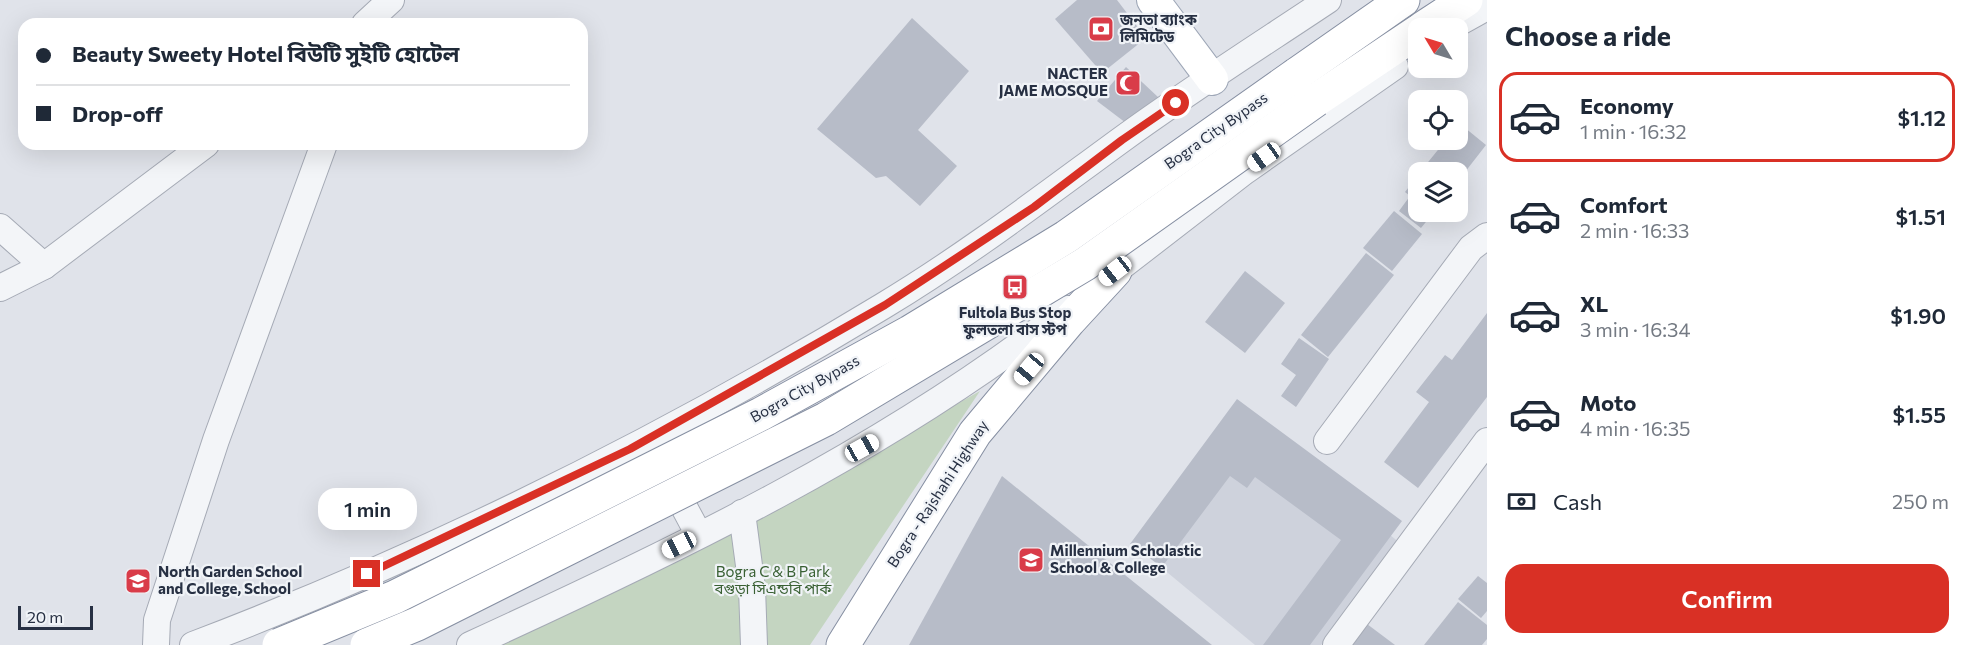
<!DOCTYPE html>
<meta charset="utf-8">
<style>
body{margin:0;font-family:Commissioner,"Noto Sans Bengali",sans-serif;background:#f6f6f7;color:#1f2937;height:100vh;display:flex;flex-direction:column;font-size:22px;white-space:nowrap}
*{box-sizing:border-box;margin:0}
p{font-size:20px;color:#747a83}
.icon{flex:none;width:33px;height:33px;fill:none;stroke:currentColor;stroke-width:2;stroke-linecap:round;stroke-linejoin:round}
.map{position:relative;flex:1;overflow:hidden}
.panel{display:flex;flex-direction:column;background:#fff;width:480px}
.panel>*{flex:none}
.banner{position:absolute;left:18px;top:18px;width:570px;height:132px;border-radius:18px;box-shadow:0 6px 24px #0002;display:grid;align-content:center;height:132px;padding:0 18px;background:#fff}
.needle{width:39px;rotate:308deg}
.buttons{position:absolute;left:1408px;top:18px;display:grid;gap:12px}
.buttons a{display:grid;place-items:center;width:60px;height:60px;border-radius:12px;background:#fff;box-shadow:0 6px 24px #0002;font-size:30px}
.scale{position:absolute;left:18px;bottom:15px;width:75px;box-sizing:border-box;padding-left:6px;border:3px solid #273043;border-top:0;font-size:16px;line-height:21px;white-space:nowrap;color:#273043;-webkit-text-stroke:4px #f0f3f7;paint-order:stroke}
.end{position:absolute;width:27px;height:27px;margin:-14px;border:8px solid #d93025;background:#fff;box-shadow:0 0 0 3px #fff}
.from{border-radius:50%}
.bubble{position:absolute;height:42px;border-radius:18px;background:#fff;box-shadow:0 6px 24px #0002;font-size:20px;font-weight:600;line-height:42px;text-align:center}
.car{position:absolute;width:18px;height:36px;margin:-18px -9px;border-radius:8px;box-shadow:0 0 4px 2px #0007;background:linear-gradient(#fff 24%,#345 0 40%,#fff 0 76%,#345 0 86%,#fff 0)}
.banner b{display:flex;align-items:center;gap:21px;height:57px;font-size:22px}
.banner b+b{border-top:2px solid #e0e1e3}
.banner i{width:15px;height:15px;background:#1f2937}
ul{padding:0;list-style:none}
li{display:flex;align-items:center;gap:18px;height:90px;margin:0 12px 9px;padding:0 6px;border:3px solid transparent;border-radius:18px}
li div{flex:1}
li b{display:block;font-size:22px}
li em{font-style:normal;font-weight:600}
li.active{border-color:#d93025}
li>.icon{width:54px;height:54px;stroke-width:1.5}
h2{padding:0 18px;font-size:27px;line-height:72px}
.pay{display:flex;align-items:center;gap:15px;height:66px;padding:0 18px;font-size:22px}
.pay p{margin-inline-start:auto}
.action{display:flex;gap:12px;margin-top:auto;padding:12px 18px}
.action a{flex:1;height:69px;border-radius:18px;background:#d93025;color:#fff;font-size:24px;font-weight:600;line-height:69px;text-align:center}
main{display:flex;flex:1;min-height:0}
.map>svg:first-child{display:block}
.built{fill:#ced2dc}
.green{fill:#c4d5c1}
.building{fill:#b7bcc8}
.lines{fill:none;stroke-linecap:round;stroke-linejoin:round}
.minor-casing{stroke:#a5aab5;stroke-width:28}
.major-casing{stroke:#9ea7b7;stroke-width:34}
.highway-casing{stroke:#868fa2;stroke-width:35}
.minor{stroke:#f3f5f8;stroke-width:26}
.major{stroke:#fff;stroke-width:32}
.highway{stroke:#fff;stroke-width:33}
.highway-bridge-casing{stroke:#868fa2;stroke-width:35;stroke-linecap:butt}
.highway-bridge{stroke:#fff;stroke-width:33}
.route{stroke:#d93025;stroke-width:8}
.labels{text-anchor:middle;stroke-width:4.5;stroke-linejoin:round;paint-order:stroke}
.poi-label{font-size:15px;font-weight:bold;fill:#273043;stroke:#f0f3f7;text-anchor:start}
.street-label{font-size:15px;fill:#273043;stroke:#f0f3f7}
.park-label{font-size:15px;fill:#396033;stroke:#f0f3f7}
</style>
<main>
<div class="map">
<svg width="1487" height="645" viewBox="0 0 1487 645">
<rect width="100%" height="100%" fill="#e0e3ea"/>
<polygon class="built" points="1240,415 1400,543 1321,645 1255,645 1139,549"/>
<polygon class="green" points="980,391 810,645 495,645 676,562"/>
<g class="building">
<polygon points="1077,0 1117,0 1146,38 1102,73 1055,19"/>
<polygon points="912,18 969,71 918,130 957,166 920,206 886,176 876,178 817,129"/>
<polygon points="1126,67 1159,98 1126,123 1097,101"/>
<polygon points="1459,123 1486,145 1458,181 1458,172 1420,172 1446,140 1458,140"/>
<polygon points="1419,174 1419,212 1434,212 1421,228 1399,211 1410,196 1405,192"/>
<polygon points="1394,211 1422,234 1392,271 1363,248"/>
<polygon points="1366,253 1394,275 1328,357 1301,335"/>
<polygon points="1245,271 1285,303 1245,353 1205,322"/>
<polygon points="1487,313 1487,397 1418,488 1384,462 1429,402 1416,392 1445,355 1452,360"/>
<polygon points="1299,338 1329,359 1296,407 1281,396 1296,375 1281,364"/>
<polygon points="1237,399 1402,521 1310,645 1263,645 1341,540 1255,477 1247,488 1230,476 1162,567 1130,544"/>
<polygon points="1002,476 1212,645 909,645"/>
<polygon points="1478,576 1487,583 1487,611 1481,618 1458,599"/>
<polygon points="1458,602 1487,625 1487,639 1482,645 1424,645"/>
<polygon points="1363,621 1395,645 1345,645"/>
</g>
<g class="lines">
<g class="minor-casing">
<g id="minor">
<polyline points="365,24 391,0"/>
<polyline points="1449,28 1487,7"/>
<polyline points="0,227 44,266"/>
<polyline points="1100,283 1245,171 1395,66"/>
<polyline points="0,288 44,266 206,144"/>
<polyline points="1327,441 1471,248 1487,236"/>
<polyline points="669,479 699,535"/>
<polyline points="742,513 752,588 754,645"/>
<polyline points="156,645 157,620 216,440 324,144"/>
<path d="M193 645C432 554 664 439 883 306 966 256 1043 197 1121 140 1188 91 1259 46 1328 0"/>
<path d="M470 645C678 550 886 450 1067 309"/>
<polyline points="1336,645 1487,441"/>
</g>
</g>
<g class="major-casing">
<polyline id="major" points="1153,0 1212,79"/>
</g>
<g class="highway-casing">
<g id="highway">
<polyline points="1423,28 1466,0"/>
<polyline points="1297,74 1403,0"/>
<polyline points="1316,100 1419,31"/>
<polyline points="843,645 975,433 1069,321 1115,271"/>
</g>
</g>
<use href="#minor" class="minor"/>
<use href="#major" class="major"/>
<use href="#highway" class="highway"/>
<g class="highway-bridge-casing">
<g id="highway-bridge">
<polyline points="279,645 395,597 584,503 761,414 910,332 1066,237 1297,74"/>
<polyline points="367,645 417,624 826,419 1085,264 1316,100"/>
</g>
</g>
<use href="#highway-bridge" class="highway-bridge"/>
</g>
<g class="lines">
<polyline class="route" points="367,574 630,449 885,305 1034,207 1122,140 1176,103"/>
</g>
<defs>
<g id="bank-square" transform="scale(1.35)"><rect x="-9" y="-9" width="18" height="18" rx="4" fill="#d93c49" stroke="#f0f3f7"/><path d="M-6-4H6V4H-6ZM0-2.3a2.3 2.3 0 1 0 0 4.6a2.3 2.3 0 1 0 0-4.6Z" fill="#fff"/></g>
<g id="mosque-square" transform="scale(1.35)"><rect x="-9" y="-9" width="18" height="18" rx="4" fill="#d93c49" stroke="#f0f3f7"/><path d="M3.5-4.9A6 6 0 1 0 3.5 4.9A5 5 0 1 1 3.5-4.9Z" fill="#fff"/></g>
<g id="bus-square" transform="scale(1.35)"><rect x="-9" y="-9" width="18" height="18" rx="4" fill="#d93c49" stroke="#f0f3f7"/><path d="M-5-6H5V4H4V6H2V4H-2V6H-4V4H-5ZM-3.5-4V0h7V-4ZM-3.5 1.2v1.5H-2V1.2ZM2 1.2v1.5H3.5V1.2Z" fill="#fff"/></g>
<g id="school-square" transform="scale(1.35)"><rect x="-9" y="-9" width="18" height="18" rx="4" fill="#d93c49" stroke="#f0f3f7"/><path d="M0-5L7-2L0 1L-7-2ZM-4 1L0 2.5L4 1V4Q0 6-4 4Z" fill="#fff"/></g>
</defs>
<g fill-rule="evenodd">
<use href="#bank-square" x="1101" y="29"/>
<use href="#mosque-square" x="1128" y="83"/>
<use href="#bus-square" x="1015" y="287"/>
<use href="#school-square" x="1031" y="560"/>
<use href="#school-square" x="138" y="581"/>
</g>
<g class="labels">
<g class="poi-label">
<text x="1120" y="25">জনতা ব্যাংক<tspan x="1120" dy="17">লিমিটেড</tspan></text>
<text x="1108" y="79" text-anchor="end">NACTER<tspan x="1108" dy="17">JAME MOSQUE</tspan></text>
<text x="1015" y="318" text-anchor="middle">Fultola Bus Stop<tspan x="1015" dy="17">ফুলতলা বাস স্টপ</tspan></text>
<text x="1050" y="556">Millennium Scholastic<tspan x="1050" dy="17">School &amp; College</tspan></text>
<text x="158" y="577">North Garden School<tspan x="158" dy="17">and College, School</tspan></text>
</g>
<g class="street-label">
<text transform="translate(1216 131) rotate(-35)" y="5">Bogra City Bypass</text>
<text transform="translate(805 389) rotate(-29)" y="5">Bogra City Bypass</text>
<text transform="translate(938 494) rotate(-57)" y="5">Bogra - Rajshahi Highway</text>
</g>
<g class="park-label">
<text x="773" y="577">Bogra C &amp; B Park<tspan x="773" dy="17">বগুড়া সিএন্ডবি পার্ক</tspan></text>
</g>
</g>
</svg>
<div class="buttons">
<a><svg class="needle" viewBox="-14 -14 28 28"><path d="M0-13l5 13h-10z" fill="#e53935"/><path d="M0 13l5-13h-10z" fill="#747a83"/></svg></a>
<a><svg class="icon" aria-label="locate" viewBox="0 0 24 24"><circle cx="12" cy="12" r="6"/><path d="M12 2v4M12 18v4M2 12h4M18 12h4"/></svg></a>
<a><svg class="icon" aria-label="layers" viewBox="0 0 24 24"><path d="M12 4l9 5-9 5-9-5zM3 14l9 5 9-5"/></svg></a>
</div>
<div class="scale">20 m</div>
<i class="end from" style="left:1176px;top:103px"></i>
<i class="end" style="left:367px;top:574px"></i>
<div class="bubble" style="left:318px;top:488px;width:99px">1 min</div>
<i class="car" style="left:1264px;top:157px;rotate:235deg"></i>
<i class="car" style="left:1115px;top:271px;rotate:232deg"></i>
<i class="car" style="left:1029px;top:369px;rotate:220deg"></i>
<i class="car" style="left:862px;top:448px;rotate:61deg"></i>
<i class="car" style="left:679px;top:545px;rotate:243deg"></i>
<div class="banner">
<b><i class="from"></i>Beauty Sweety Hotel বিউটি সুইটি হোটেল</b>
<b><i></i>Drop-off</b>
</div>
</div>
<section class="panel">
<h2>Choose a ride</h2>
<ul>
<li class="active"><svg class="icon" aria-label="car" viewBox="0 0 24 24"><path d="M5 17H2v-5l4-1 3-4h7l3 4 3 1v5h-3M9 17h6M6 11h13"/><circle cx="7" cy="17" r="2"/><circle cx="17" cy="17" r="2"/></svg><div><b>Economy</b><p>1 min · 16:32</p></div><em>$1.12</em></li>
<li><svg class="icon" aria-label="car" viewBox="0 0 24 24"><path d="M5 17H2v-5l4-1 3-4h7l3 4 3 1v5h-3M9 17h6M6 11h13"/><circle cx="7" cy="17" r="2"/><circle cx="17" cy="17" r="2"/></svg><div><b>Comfort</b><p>2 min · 16:33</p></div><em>$1.51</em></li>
<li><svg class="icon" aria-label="car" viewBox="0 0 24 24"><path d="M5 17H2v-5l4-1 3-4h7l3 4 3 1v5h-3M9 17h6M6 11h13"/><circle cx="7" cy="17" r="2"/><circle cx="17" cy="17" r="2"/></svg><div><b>XL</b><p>3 min · 16:34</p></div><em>$1.90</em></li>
<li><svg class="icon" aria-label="car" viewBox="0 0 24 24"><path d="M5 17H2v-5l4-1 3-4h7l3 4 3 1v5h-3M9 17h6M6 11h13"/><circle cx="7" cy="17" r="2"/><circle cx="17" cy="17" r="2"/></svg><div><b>Moto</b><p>4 min · 16:35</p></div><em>$1.55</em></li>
</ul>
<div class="pay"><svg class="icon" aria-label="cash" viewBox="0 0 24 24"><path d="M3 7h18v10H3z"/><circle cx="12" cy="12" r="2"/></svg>Cash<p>250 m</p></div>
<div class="action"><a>Confirm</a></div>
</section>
</main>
